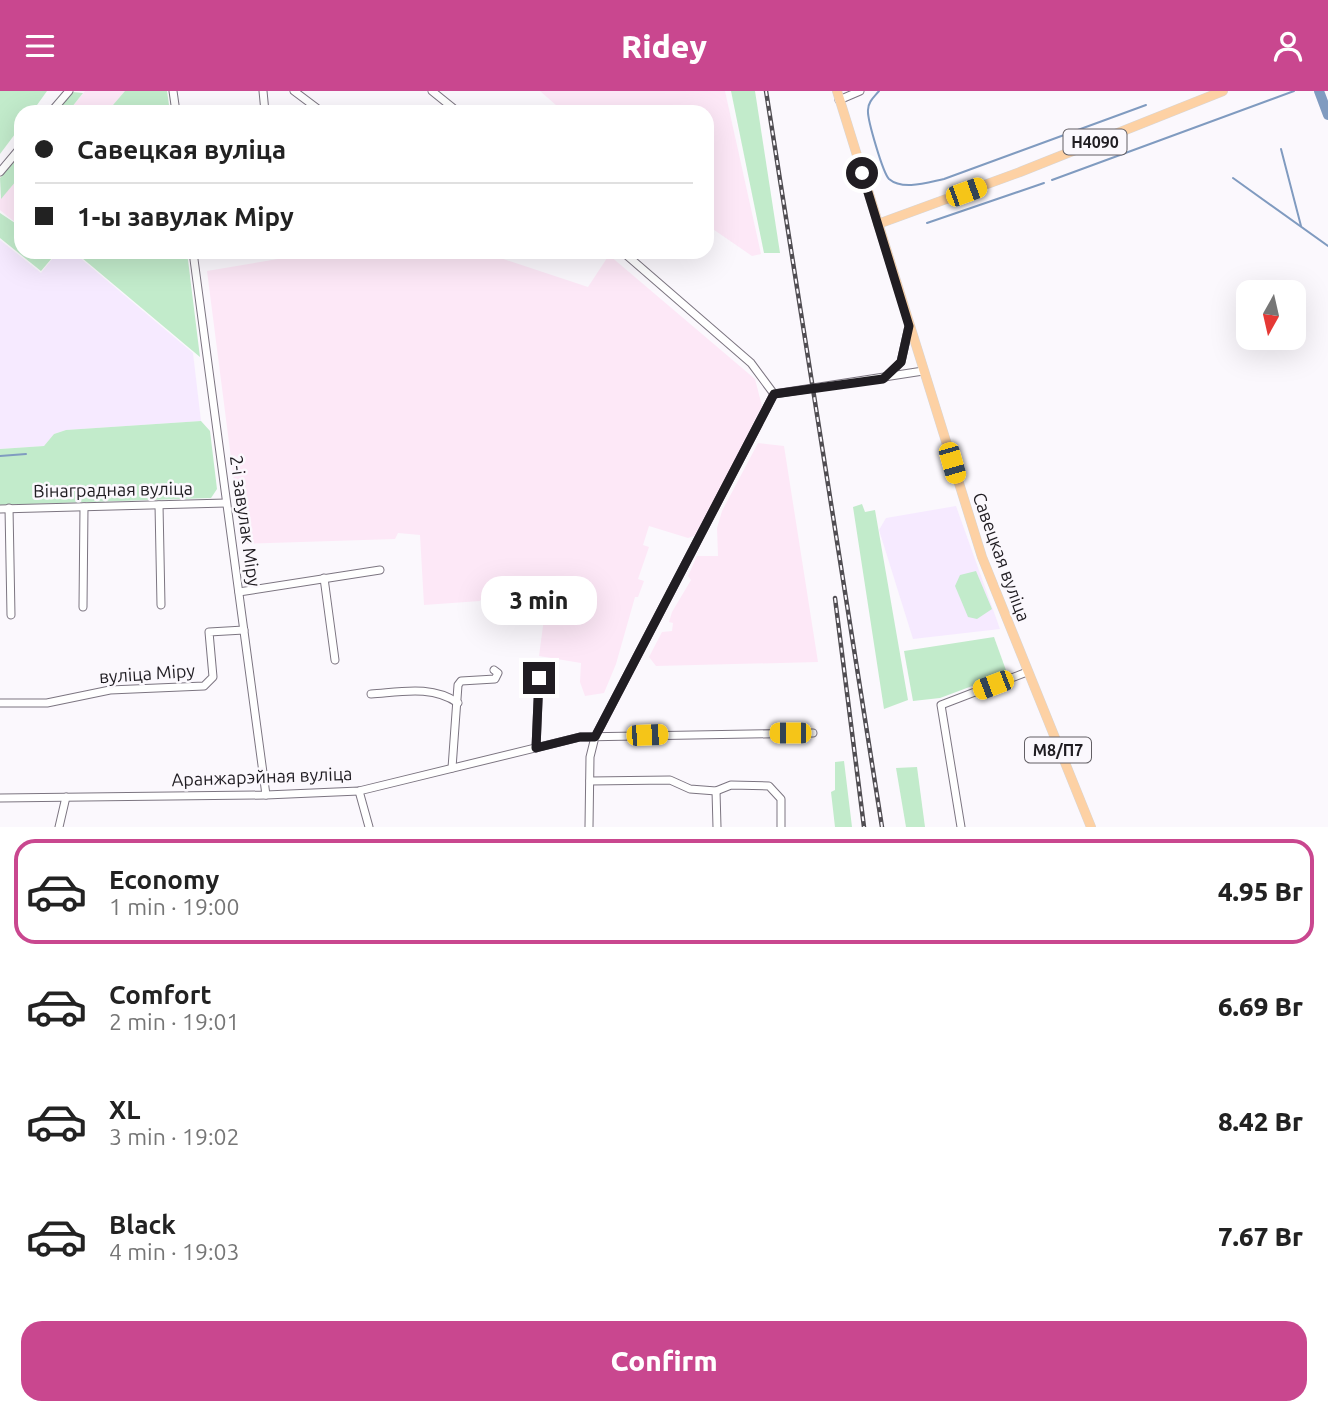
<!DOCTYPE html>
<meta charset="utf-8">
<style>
body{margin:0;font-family:Ubuntu,sans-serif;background:#f6f6f6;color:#222;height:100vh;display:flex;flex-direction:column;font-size:26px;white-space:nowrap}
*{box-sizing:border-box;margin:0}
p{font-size:23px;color:#767676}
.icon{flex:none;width:38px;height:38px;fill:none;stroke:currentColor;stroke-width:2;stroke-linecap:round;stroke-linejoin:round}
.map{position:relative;height:736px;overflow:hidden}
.sheet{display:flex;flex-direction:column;background:#fff;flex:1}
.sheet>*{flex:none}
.guide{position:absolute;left:14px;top:14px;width:700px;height:154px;border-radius:21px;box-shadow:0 7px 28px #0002;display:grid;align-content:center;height:154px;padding:0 21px;background:#fff}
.needle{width:46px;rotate:188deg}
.controls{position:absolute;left:1236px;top:189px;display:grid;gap:14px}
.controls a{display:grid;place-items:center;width:70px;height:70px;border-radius:14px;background:#fff;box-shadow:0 7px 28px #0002;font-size:35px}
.end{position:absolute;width:32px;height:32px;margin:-16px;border:9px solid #201d22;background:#fff;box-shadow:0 0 0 4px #fff}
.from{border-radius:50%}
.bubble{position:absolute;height:49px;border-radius:21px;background:#fff;box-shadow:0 7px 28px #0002;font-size:23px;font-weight:800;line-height:49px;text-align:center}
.car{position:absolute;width:21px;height:42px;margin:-21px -10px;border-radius:9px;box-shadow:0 0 5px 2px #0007;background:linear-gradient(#f5c518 24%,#345 0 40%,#f5c518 0 76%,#345 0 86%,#f5c518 0)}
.guide b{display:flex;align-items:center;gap:24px;height:66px;font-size:26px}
.guide b+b{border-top:2px solid #e0e0e0}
.guide i{width:18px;height:18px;background:#222}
ul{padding:12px 0 0;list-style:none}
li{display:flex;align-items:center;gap:21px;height:105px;margin:0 14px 10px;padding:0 7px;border:4px solid transparent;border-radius:21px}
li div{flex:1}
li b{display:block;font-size:26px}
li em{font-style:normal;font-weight:800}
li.selected{border-color:#c9478f}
li>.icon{width:63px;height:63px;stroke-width:1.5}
.primary-button{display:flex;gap:14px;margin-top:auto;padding:14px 21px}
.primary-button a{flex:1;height:80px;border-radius:21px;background:#c9478f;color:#fff;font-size:28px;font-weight:800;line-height:80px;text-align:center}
header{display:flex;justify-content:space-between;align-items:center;height:91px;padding:0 21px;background:#c9478f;color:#fff;font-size:32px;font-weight:800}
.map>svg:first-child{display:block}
.built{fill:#f6eaff}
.industrial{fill:#fde8f7}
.green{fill:#c2ebcb}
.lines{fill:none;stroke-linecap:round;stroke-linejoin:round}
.stream{stroke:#809bc0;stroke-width:2}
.river{stroke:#809bc0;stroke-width:10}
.minor-casing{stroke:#7c7581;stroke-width:9}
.major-casing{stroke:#d7d6d7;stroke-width:10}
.minor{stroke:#fff;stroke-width:7}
.major{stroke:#fdd1a4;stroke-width:9}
.rail-casing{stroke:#504d52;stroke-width:4.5}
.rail{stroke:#fbf8fd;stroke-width:2;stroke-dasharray:5;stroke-linecap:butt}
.route{stroke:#201d22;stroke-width:9}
.labels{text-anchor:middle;stroke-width:5;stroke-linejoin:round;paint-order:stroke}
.shield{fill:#fbf8fd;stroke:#625f64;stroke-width:2}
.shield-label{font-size:16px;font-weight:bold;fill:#201d22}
.street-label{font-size:18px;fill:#201d22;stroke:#fbf8fd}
</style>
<header><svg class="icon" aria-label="menu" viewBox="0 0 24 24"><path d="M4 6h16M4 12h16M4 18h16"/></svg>Ridey<svg class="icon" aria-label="person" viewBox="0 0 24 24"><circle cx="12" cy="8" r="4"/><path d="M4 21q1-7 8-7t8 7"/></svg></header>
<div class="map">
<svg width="1328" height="736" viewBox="0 0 1328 736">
<rect width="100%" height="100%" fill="#fbf8fd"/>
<g class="built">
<polygon points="0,149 41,182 58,161 73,161 193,262 201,330 66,339 54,343 44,355 0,358"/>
<polygon points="956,415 1000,538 913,548 879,439 886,427"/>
</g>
<g class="industrial">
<polygon points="85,0 125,0 107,21 68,21"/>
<polygon points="540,0 725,0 761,163 752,165 707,134 707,21 564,21"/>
<polygon points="21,84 21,136 0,119 0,108"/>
<polygon points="280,161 482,161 588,196 609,164 755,288 762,315 697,444 688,447 649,435 643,454 649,456 638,488 644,490 638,506 635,506 616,573 604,602 585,605 580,591 581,572 539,565 545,520 483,506 480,510 424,514 420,444 398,442 395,448 242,453 207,180 278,168"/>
<polygon points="758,352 784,355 818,571 656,575 649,566 662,541 672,540 673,532 669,531 672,521 691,489 688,485 697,465 718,465 717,437 722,420"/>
</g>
<g class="green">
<polygon points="0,0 47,0 32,21 21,21 21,35 0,63"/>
<polygon points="125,0 167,0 170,21 107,21"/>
<polygon points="731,0 755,0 780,162 764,162"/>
<polygon points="73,1 83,2 68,21 56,21"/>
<polygon points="21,63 21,84 1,108 0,87"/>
<polygon points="0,122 21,136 21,161 57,161 41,180 0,147"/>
<polygon points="75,161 187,161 200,266"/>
<polygon points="201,330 210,340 217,398 211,407 0,414 0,358 44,355 54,343 66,339"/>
<polygon points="862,413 865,421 875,419 908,609 884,618 853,416"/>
<polygon points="976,480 992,518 977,528 968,526 955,495 960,484"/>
<polygon points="994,546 1007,582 940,607 913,610 904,560"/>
<polygon points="844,670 852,736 835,736 831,701 835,699 835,671"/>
<polygon points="917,676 925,736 906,736 896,677"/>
</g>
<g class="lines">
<g class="stream">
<path d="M879 0C874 6 868 11 868 19 867 28 883 82 889 88 903 100 929 91 944 88L1146 14"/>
<polyline points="1281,58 1301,135"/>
<polyline points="1233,87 1328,155"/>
<polyline points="1052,89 1294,0"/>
<polyline points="927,132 1044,92"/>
<polyline points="0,365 26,363"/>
</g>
<polyline class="river" points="1319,0 1328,24"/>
<g class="minor-casing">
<g id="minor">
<polyline points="173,0 176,21"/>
<polyline points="263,0 265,21"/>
<polyline points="294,0 322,21"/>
<polyline points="432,0 458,21"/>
<polyline points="839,9 860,0"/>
<polyline points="51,21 69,0"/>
<polyline points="0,81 21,56"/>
<polyline points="193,161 266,704"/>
<polyline points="623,161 751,272 774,303"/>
<polyline points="268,163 269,161"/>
<polyline points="886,286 901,271 909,235"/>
<polyline points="774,303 923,280"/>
<polyline points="159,414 161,514"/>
<polyline points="9,417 11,524"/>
<polyline points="0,418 226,412"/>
<polyline points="324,487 335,569"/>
<polyline points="239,501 380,479"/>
<polyline points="83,516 84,416"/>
<path d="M371 603C401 601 432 594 458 612"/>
<polyline points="0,612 47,612 110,599 204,595 213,586 209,541 244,539"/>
<polyline points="536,657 539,587"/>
<polyline points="452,677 458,594 461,590 495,588 498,582 494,579"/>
<polyline points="590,690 670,689 690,698 716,700 731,694 769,695 781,708 781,736"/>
<polyline points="359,700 369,736"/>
<polyline points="716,700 717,736"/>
<polyline points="0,707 266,704 359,700 580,646 813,642"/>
<polyline points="59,736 66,706"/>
<polyline points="589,736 590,666 595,646 774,303"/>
<polyline points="961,736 941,614 1027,581"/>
</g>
</g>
<g class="major-casing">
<g id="major">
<polyline points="837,0 982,466 1091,736"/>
<polyline points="878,133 1020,81 1223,0"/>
</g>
</g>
<use href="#minor" class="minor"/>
<use href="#major" class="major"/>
<g class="rail-casing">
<g id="rail">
<polyline points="766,0 882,736"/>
<polyline points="835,507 864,736"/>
</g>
</g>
<use href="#rail" class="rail"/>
</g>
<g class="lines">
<polyline class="route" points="539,587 536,657 580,646 595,646 774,303 883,288 901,271 909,235 862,82"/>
</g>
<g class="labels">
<g class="shield">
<rect x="1063.5" y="38.5" width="63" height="25" rx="5"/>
<rect x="1025" y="646.5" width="66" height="25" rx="5"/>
</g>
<g class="shield-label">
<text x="1095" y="57">Н4090</text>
<text x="1058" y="665">М8/П7</text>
</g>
<g class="street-label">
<text transform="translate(113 399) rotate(-1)" y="6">Вінаградная вуліца</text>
<text transform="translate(245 430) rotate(82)" y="6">2-і завулак Міру</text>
<text transform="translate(1001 466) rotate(70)" y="6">Савецкая вуліца</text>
<text transform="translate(147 583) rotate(-4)" y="6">вуліца Міру</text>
<text transform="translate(262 686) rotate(-2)" y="6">Аранжарэйная вуліца</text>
</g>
</g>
</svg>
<div class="controls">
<a><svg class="needle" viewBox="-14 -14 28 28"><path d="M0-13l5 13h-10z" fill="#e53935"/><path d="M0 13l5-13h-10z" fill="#767676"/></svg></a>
</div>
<i class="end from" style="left:862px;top:82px"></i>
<i class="end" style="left:539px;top:587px"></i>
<div class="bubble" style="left:481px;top:485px;width:116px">3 min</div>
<i class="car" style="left:966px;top:101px;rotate:70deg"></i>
<i class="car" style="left:952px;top:372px;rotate:164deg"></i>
<i class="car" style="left:993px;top:594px;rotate:249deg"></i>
<i class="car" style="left:790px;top:642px;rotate:270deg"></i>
<i class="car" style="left:647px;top:644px;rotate:88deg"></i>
<div class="guide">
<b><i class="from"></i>Савецкая вуліца</b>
<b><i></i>1-ы завулак Міру</b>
</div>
</div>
<section class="sheet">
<ul>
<li class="selected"><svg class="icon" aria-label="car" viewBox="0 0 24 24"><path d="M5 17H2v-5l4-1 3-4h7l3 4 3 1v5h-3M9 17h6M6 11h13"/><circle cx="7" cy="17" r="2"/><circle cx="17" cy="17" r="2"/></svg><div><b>Economy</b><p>1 min · 19:00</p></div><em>4.95 Br</em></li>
<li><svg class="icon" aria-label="car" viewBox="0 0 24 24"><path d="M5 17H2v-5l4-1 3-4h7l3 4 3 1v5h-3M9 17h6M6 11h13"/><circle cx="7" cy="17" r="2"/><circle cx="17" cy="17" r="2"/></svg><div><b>Comfort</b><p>2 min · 19:01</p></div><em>6.69 Br</em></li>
<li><svg class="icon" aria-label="car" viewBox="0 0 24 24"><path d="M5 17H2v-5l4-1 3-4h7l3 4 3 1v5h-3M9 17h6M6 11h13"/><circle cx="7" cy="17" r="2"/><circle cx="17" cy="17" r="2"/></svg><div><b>XL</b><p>3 min · 19:02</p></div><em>8.42 Br</em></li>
<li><svg class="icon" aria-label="car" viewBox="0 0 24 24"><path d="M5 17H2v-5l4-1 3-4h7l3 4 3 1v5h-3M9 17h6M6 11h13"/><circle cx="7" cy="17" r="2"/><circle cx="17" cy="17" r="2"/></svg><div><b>Black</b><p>4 min · 19:03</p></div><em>7.67 Br</em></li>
</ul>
<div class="primary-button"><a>Confirm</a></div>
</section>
